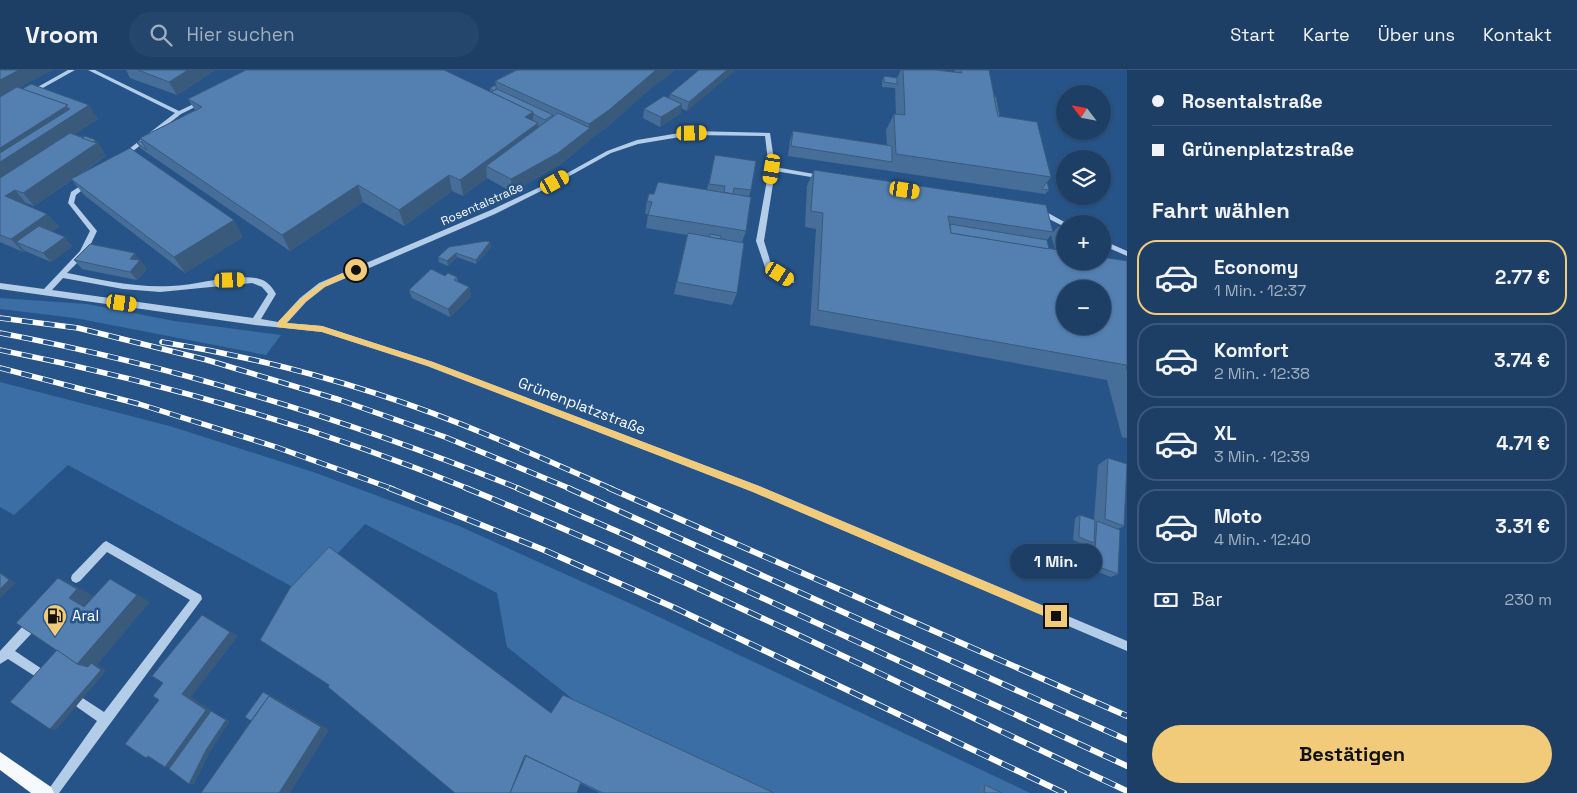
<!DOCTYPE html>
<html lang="de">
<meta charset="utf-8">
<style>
body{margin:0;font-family:"Space Grotesk",sans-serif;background:#25466c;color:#f1f3f6;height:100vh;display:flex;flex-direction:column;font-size:19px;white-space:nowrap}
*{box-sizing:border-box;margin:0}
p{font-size:16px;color:#a0afbf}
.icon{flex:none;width:28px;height:28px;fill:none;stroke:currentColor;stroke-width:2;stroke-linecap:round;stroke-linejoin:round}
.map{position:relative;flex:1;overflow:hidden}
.drawer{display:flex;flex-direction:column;background:#1d3f66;width:450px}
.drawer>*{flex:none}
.hud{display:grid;align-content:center;height:110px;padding:0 25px;background:#1d3f66}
.needle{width:32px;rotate:302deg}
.buttons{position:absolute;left:1056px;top:15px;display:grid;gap:10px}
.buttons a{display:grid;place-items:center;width:55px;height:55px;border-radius:50%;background:#1d3f66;box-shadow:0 1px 4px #0004,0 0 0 1px #3b587a;font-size:25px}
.end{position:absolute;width:22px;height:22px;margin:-11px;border:6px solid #f1cb79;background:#111;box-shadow:0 0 0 2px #111}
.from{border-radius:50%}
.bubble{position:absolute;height:35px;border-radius:18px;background:#1d3f66;box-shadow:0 1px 4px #0004,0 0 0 1px #3b587a;font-size:16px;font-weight:800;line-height:35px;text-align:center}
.car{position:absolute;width:15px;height:30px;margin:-15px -8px;border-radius:6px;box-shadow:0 0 4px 1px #0007;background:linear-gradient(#f5c518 24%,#345 0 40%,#f5c518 0 76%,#345 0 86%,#f5c518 0)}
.hud b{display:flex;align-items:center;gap:18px;height:48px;font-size:19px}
.hud b+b{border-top:1px solid #3b587a}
.hud i{width:12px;height:12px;background:#f1f3f6}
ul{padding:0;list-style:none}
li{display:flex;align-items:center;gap:15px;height:75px;margin:0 10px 8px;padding:0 15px;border:2px solid #3b587a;border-radius:20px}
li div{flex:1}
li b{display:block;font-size:19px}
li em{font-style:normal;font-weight:800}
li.selected{border-color:#f1cb79}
li>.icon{width:45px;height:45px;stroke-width:1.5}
h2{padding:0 25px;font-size:22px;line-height:60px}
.pay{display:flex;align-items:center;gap:12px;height:55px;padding:0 25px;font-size:19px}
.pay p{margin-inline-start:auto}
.cta{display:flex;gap:10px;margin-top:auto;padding:10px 25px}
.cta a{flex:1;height:58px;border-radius:30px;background:#f1cb79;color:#111;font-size:20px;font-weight:800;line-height:58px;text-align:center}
header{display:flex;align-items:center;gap:30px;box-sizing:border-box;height:70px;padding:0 25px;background:#1d3f66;border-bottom:1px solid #3b587a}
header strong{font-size:24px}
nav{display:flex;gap:28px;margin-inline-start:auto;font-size:18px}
.search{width:350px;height:45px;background:#25466c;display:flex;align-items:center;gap:12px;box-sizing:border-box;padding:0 18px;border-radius:28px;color:#a0afbf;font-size:19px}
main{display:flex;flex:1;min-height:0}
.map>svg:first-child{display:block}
.green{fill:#3b6ea4}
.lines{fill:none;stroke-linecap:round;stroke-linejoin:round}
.minor{fill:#b3cde9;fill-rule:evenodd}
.major{fill:#f6f9fe;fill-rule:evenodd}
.rail-far1-casing{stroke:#fff;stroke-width:5.5}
.rail-casing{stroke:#fff;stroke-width:6}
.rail-far1{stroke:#275488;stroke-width:4;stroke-dasharray:11;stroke-linecap:butt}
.rail{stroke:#275488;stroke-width:4.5;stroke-dasharray:14;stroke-linecap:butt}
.wall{fill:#476e98;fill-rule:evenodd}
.shaded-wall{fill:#3a5a7c}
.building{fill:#5380b1;stroke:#3a5a7c;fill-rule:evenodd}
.route{fill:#f1cb79}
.labels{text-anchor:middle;stroke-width:5;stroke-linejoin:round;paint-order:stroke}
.far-street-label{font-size:12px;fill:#fff;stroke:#275488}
.street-label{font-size:15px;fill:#fff;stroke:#275488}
.poi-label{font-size:15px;fill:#fff;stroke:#275488;text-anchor:start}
</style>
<header>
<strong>Vroom</strong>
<div class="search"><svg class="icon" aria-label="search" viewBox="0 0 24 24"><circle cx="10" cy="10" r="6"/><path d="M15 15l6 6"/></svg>Hier suchen</div>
<nav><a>Start</a><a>Karte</a><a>Über uns</a><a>Kontakt</a></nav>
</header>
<main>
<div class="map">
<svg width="1127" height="723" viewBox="0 0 1127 723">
<rect width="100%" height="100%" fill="#275488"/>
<g class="green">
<polygon points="0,228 87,234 174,251 281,265 266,285 75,248 0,239"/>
<polygon points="0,312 173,357 316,403 459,456 640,538 1030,723 763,723 589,642 507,577 497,523 365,454 302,522 68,395 14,445 0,437"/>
</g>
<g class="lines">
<g class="minor">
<polygon points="68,0 75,0 32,24 27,23"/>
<polygon points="88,0 95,0 179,41 200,31 205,32 181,44 124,88 120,88 120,86 175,43"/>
<path d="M692 61 770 63 775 97 825 106 826 107 823 109 775 101 764 171 772 197 794 209V213H788L766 200 756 171 769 99 765 66 692 65 638 74 611 83 557 113 495 144 325 217 306 232 287 253 322 256 433 292 759 416 1127 571V581L753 422 427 296 322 262 255 255 0 219V213L44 219 80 181 90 161 68 133 71 122 88 111 91 113 76 125 74 133 97 161 86 184 67 203C102 210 136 218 171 216 195 215 233 204 256 208 266 210 271 215 276 224L261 249 278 252 300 228 319 213 491 140 553 111 607 81 637 70ZM63 208 123 219 160 222 252 213 262 217 268 224 253 248 52 220Z"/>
<polygon points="1037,139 1041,139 1068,154 1065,154 1065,156 1063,156 1037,143"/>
<polygon points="1102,170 1127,181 1127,186 1102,175"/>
<polygon points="106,471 201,525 202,529 59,723 46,723 97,651 77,637 75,633 77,629 81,627 104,642 190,530 107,482 80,511 76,513 72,511 71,508 72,505 103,473"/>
<polygon points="27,555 31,556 32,560 31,564 15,581 45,601 46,605 45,609 41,610 8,589 0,594 0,581 23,556"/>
</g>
<polygon class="major" points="0,682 51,717 54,723 31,723 0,700"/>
<g class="rail-far1-casing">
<g id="rail-far1">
<polyline points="0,248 78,258 207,290 340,330 445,367 571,419"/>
<path d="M0 263C179 297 351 351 520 419"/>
<path d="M162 272C274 290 386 322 490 366 531 383 571 401 612 419"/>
<path d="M0 280C161 312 317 357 469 419"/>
<polyline points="0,298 139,334 276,377 393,419"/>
</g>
</g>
<g class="rail-casing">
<g id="rail">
<polyline points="389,418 544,480 675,538 1064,723"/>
<path d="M466 418C690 509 908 618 1127 721"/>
<polyline points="517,418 630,467 1127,696"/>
<polyline points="568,418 1127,670"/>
<polyline points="609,418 1127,646"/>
</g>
</g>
<use href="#rail-far1" class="rail-far1"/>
<use href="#rail" class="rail"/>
</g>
<g class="wall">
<polygon points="0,0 20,18 98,49 74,64 100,74 99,75 106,86 81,104 243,167 185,203 84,125 72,110 34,136 26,133 24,134 47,144 59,157 52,161 72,176 51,192 25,181 23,182 0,172"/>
<polygon points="126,0 215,0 177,25 130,8"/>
<polygon points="699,0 687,41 681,38 681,43 660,57 643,48 644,39 669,28 670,24"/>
<polygon points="901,0 936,0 954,2 955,0 989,0 994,26 1000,47 1051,107 1047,112 1049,120 1045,124 788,86 790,70 793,61 887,76 886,60 894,44 896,44 895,18 882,17 882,11 884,6 897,8"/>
<polygon points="495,11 650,19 608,56 589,70 589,71 558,96 512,122 487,108 463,126 452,121 404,156 363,132 290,181 140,78 137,73 141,71 140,68 195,40 188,29 490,22 490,18 496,15"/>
<polygon points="715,85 751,120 749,126 746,161 742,172 737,223 732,235 674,224 687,165 646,158 648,144 645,144 647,131 654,124 707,120"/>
<path d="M814 100 1053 162 1059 156 1065 157V191H1127V368L1122 367 1107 310 810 255 816 159 805 157 807 116ZM1051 165 1055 180 1049 179 1047 170Z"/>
<polygon points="490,172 491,177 476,194 457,187 448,196 439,192 438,187"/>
<polygon points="74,190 142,192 142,193 147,199 137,210 82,199"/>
<polygon points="445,206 457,207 458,212 469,217 471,226 450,247 412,228 409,220"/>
<polygon points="1108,388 1124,456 1118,459 1118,504 1111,507 1088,498 1090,475 1088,476 1073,470 1075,448 1080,445 1094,450 1098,395"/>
<polygon points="329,615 551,643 774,723 600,723 580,713"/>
<polygon points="980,715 985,715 1002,723 978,723"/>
</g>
<g class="shaded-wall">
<polygon points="19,0 53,0 0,28 0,10"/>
<polygon points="188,0 215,0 177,25 169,12"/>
<polygon points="656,0 676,0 650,19 608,56 589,70 589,71 558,96 512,122 511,109 589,59 589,54"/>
<polygon points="727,0 736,0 687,41 689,32"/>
<polygon points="682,34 681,43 660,57 661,47"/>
<polygon points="68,35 89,35 98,49 0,112 0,78"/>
<polygon points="533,42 533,57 538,53 539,70 486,96 487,108 463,126 460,110 525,47"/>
<polygon points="96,70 100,74 99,75 106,86 34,136 23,123"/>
<polygon points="449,105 452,121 404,156 399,140"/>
<polygon points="358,115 363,132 290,181 282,165"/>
<polygon points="15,120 26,133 17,139 5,126"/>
<polygon points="47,144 59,157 30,177 16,172 25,181 23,182 11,169"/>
<polygon points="234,150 243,167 185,203 174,187"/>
<polygon points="65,167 72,176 51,192 43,183"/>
<polygon points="490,172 491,177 476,194 476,190"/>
<polygon points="135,183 147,199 137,210 130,202 130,189"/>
<polygon points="456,183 457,187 448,196 447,191"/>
<polygon points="469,217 471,226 450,247 448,239"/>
<polygon points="0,502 16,513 0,528"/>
<polygon points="58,508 74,515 93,526 85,535 100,544 84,537 69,528"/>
<polygon points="110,509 150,532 97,595 106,601 56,660 50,659 94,599 77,594"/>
<polygon points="202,545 238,566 191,627 215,643 230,651 211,680 194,714 189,714 175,698 165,697"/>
<polygon points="263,622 279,630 329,660 290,723 279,723"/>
<polygon points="148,686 157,690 146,688"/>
</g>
<g class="building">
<polygon points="0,0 19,0 0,10"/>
<polygon points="138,0 188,0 169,12"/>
<polygon points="246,0 444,0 533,42 525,47 538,53 460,110 449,105 399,140 358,115 282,165 140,68 202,37 188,29"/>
<polygon points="516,0 517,0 504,7 503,6"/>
<polygon points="517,0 656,0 609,40 589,54 495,11"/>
<polygon points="699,0 727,0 689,32 670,24"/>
<polygon points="903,0 936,0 962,3 961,0 989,0 998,46 1037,52 1051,107 896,84 894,44 905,45"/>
<polygon points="884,6 897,8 897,14 884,12"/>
<polygon points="31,14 89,35 0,92 0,83 70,39 66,37 68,35 22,19"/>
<polygon points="496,15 496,19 494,21 490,18"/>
<polygon points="17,17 68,35 0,78 0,27"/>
<polygon points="497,19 553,45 545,50 533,44 533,42 491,22"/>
<polygon points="664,26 682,34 661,47 644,39"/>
<polygon points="994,26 996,27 1000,47 998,46"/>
<polygon points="558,43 590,58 558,83 511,109 486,96"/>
<polygon points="793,61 892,76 892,92 791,76"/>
<polygon points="70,63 97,73 23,123 15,120 5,126 47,144 11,169 0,165 0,108"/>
<polygon points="85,66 96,70 93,72 82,68"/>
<polygon points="141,71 147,80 137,73"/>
<polygon points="130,78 234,150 174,187 71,109"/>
<polygon points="715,85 756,91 751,120 734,118 733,124 724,122 725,116 709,114"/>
<path d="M814 100 1046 135 1053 162 948 146 951 163 1065 181V191H1102V187L1127 191V300L1126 295 818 240 823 143 811 141ZM1065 219H1102V256H1065Z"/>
<polygon points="658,112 751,127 746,161 648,145 652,132 647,131 649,124 654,124"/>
<polygon points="1047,112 1049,120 1042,119"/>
<polygon points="950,154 1047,170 1049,179 951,163"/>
<polygon points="39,156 65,167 43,183 16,172"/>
<polygon points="1059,156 1065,157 1065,181"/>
<polygon points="688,163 744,173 737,223 677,212"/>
<polygon points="710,164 721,166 721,169 709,167"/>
<polygon points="486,171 490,172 476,190 456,183 447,191 438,187 449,177"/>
<polygon points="90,174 135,183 130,189 140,190 130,202 74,190"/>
<polygon points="431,199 445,206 448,203 457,207 454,210 469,217 448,239 409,220"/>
<polygon points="1108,388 1127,394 1124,456 1105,449"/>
<polygon points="1080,445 1095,450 1094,473 1079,467"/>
<polygon points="1097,451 1120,460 1118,504 1094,495"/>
<polygon points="329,477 551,643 563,625 774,723 603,723 525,685 510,723 455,723 328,617 329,615 260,570 290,518"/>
<polygon points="0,503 9,510 0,519"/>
<polygon points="58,508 77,519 69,528 84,537 110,509 137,525 77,594 16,553"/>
<polygon points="202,545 230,562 182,624 206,640 165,697 148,686 146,688 125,674 159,630 153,626 163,613 152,606"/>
<polygon points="57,580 77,594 88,597 91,593 101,600 50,659 10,632"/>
<polygon points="263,622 270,626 269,626 251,651 245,647"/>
<polygon points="269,626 321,657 279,723 201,723"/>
<polygon points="211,641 226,650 206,680 189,714 169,699"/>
<polygon points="526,686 581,712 577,723 510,723"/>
<polygon points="985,715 1002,723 984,723"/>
</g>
<path class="route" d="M356 198 359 199V202L324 217 305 232 286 253 322 256 433 292 759 416 1060 543V550H1053L753 422 428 296 322 262 277 257V253C303 225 319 211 356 198Z"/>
<defs>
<g id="fuel-pin" transform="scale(1.25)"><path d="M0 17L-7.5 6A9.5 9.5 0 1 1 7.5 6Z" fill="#f1cb79" stroke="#275488"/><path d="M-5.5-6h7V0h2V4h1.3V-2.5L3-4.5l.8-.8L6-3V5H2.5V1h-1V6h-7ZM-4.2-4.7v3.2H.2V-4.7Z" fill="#111"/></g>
</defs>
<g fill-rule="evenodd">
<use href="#fuel-pin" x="55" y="546"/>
</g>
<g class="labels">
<g class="far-street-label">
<text transform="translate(482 134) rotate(-24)" y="4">Rosentalstraße</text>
</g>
<g class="street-label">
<text transform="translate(582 336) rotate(21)" y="5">Grünenplatzstraße</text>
</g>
<g class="poi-label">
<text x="72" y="551">Aral</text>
</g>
</g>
</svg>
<div class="buttons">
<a><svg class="needle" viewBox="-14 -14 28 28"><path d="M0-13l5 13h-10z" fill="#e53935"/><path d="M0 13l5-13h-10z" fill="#a0afbf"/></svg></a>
<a><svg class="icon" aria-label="layers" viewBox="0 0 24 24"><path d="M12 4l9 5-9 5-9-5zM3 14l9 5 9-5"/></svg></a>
<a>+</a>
<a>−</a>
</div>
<i class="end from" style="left:356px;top:200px"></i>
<i class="end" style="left:1056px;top:546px"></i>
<div class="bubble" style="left:1010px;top:474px;width:92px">1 Min.</div>
<i class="car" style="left:692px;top:63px;rotate:89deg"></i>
<i class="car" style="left:772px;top:99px;rotate:189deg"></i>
<i class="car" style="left:555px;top:112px;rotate:61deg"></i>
<i class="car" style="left:905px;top:120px;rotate:99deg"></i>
<i class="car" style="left:780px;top:204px;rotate:122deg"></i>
<i class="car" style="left:230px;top:210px;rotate:88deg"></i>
<i class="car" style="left:122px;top:233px;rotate:98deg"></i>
</div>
<section class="drawer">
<div class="hud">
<b><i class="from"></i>Rosentalstraße</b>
<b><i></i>Grünenplatzstraße</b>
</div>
<h2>Fahrt wählen</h2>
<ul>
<li class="selected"><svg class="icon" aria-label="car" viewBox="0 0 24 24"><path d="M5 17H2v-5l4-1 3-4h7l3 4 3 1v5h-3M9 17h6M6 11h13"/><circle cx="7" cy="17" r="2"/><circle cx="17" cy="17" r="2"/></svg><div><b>Economy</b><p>1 Min. · 12:37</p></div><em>2.77 €</em></li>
<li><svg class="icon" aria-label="car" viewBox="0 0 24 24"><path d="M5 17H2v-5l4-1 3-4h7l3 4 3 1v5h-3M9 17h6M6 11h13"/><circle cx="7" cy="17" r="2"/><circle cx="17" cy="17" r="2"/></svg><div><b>Komfort</b><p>2 Min. · 12:38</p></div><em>3.74 €</em></li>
<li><svg class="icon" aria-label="car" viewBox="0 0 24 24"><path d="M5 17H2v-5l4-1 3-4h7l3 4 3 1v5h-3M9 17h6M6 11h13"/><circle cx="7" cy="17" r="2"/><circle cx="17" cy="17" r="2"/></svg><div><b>XL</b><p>3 Min. · 12:39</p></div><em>4.71 €</em></li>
<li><svg class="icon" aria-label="car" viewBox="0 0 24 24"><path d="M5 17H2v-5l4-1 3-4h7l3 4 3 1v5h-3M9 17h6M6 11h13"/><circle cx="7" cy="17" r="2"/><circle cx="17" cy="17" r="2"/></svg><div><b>Moto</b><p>4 Min. · 12:40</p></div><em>3.31 €</em></li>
</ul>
<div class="pay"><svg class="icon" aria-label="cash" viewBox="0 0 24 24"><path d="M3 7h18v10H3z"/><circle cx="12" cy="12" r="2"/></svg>Bar<p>230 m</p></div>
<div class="cta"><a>Bestätigen</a></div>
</section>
</main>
